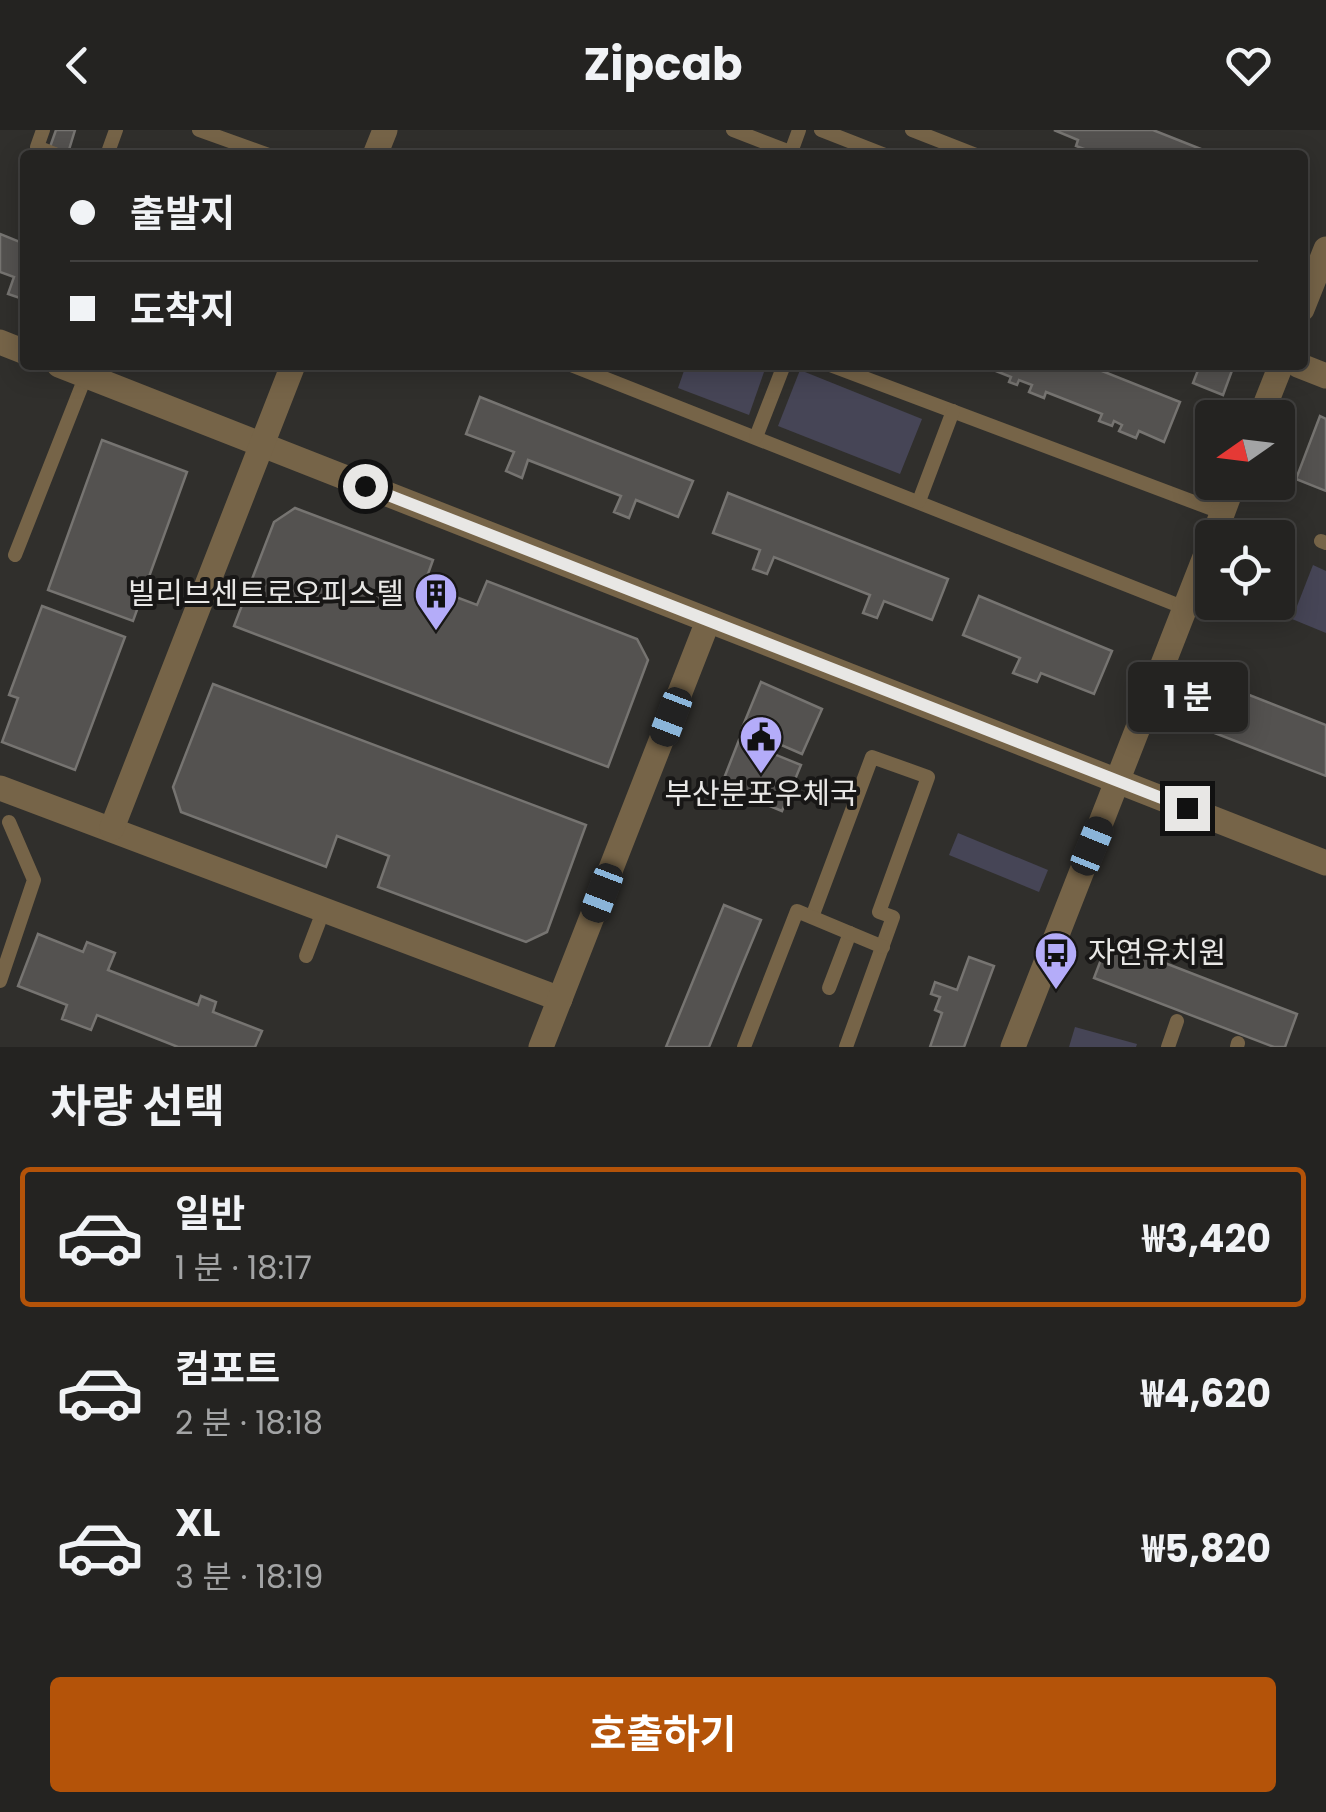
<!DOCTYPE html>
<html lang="ko">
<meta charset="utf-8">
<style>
body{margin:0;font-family:Poppins,"Noto Sans KR",sans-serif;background:#2c2b2a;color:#f1f3f6;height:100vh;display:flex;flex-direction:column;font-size:38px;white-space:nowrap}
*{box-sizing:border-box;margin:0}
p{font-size:32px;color:#a3a4a5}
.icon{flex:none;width:55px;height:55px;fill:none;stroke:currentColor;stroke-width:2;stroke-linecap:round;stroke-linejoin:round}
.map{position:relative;height:917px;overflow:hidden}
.drawer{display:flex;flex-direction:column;background:#242321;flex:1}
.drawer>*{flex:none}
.top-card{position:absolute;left:20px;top:20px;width:1288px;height:220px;border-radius:10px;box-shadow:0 5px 25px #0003,0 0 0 2px #41403f;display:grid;align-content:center;height:220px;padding:0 50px;background:#242321}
.needle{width:65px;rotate:256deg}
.tools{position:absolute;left:1195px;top:270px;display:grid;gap:20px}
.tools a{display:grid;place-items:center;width:100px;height:100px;border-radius:10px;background:#242321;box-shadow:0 5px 25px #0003,0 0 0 2px #41403f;font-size:50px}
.end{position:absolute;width:45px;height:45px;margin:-22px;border:12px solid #e8e7e5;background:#111;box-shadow:0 0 0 5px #111}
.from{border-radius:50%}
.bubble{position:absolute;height:70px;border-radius:10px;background:#242321;box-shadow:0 5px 25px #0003,0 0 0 2px #41403f;font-size:32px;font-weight:700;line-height:70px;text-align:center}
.car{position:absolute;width:30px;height:60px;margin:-30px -15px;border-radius:12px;box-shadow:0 0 8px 2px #0007;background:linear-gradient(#222 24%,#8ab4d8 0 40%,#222 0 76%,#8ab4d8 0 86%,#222 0)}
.top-card b{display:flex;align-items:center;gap:35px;height:95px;font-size:38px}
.top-card b+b{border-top:2px solid #41403f}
.top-card i{width:25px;height:25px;background:#f1f3f6}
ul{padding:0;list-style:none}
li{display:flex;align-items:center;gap:30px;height:140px;margin:0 20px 15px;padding:0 30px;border:5px solid transparent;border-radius:10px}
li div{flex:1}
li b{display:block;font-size:38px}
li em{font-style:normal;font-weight:700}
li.on{border-color:#b45309}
li>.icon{width:90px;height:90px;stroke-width:1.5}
h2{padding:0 50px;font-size:45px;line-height:120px}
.button{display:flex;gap:20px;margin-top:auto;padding:20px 50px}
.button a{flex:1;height:115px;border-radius:10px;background:#b45309;color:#fff;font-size:40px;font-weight:700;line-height:115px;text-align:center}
header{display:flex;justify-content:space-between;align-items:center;height:130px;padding:0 50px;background:#242321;font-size:45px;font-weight:700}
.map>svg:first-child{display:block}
.green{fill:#464556}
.building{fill:#545250;stroke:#767471;stroke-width:2.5}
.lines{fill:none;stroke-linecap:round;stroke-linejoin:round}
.lane{stroke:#766448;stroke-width:14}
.street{stroke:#766448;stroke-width:25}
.route{stroke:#e8e7e5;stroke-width:12}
.labels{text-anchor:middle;stroke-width:8;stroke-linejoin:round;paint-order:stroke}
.poi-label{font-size:30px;fill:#e8e7e5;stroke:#181716;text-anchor:end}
</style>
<header><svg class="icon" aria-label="back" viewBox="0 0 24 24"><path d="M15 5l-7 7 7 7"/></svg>Zipcab<svg class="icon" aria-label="heart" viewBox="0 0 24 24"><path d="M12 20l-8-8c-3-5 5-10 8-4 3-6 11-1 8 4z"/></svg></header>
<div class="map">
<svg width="1326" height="917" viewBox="0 0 1326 917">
<rect width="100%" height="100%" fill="#302f2c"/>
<g class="green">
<polygon points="686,235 745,235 764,242 749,285 678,258"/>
<polygon points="800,240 922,289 900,344 778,296"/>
<polygon points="1313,435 1326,441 1326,503 1292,489"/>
<polygon points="958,703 1048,740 1039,762 949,725"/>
<polygon points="1075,897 1137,914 1136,917 1069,917"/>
</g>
<g class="building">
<polygon points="56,0 75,0 68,23 50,17"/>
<polygon points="1054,0 1153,0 1216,25 1100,25 1076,16 1078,10"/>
<polygon points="0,104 25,114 23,169 8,164 14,147 0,142"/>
<polygon points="981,235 1087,235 1180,272 1164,312 1139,301 1136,308 1119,301 1122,295 1114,291 1112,296 1099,291 1102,284 1046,262 1044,268 1029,262 1032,255 1019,250 1017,255 1009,252 1011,247"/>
<polygon points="1200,235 1234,235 1223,265 1193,253"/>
<polygon points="480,267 693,351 678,387 636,370 629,388 614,382 621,366 528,330 522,348 506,341 514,322 466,304"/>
<polygon points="1320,286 1326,289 1326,361 1296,349"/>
<polygon points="102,310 187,342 133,491 48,460"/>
<polygon points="728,363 948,449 932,490 884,471 877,488 863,483 870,465 774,427 767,444 753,439 760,420 713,403"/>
<polygon points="295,378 433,430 424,455 477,475 487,451 637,509 648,530 608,637 234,496 274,392"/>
<polygon points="979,466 1112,521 1094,564 1041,543 1037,552 1013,543 1020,528 963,505"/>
<polygon points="42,476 125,507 75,640 2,612 18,568 9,565"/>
<polygon points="761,552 822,579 802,624 742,598"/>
<polygon points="1216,552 1326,595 1326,646 1199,597"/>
<polygon points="213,554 586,695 547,802 526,812 378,757 389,726 337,706 326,737 181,682 173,657"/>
<polygon points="739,610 801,635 782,681 721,656"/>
<polygon points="724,775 761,790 741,838 709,917 666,917"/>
<polygon points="38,804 83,822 87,812 115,823 108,840 198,875 201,866 216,872 213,882 262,901 255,917 178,917 97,885 91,900 62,889 67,875 18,856"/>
<polygon points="1108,811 1297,884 1285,917 1274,917 1094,848"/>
<polygon points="969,827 994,836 964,917 930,917 942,883 935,880 940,867 931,864 935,852 957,860"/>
</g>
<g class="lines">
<g class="lane">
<polyline points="43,0 37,17 57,25"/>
<polyline points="199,0 269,25"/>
<polyline points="733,0 798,25"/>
<polyline points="821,0 885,25"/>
<polyline points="912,0 976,25"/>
<polyline points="791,22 799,0"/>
<polyline points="107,25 116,0"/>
<polyline points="571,235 1185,478"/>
<polyline points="830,235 1223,383"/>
<polyline points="756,307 784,235"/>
<polyline points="919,371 953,281"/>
<polyline points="1321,411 1326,413"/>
<polyline points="15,425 86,245"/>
<polyline points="812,787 872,627 928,647 879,782 893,787 846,917"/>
<polyline points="306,826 324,779"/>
<polyline points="0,851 34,750 9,692"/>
<polyline points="829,858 850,803"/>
<polyline points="744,917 797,781 883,817"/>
<polyline points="1168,917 1177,891"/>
<polyline points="1237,917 1238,913"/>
</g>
<g class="street">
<polyline points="375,25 385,0"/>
<polyline points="1302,179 1326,119"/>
<polyline points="0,212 25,222"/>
<polyline points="59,235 1326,733"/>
<polyline points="1298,235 1326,246"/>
<polyline points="1260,288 1281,235"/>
<polyline points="1213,408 1234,352"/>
<polyline points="0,658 560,869"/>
<polyline points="112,698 293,235"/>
<polyline points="541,917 708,491"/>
<polyline points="1013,917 1212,409"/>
</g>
</g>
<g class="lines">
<polyline class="route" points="365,356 1187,678"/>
</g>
<defs>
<g id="building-pin" transform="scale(2.25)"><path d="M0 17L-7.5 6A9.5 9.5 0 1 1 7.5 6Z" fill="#b4acf9" stroke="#181716"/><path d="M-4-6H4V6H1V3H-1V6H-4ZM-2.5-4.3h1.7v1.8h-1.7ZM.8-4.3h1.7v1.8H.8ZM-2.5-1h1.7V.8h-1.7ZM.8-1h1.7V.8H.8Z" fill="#111"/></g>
<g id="civic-pin" transform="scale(2.25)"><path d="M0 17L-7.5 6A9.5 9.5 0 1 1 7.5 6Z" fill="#b4acf9" stroke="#181716"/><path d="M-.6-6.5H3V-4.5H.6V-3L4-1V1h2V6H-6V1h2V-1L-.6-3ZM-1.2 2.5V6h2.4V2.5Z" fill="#111"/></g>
<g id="bus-pin" transform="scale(2.25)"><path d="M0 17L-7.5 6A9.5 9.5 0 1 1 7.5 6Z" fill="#b4acf9" stroke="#181716"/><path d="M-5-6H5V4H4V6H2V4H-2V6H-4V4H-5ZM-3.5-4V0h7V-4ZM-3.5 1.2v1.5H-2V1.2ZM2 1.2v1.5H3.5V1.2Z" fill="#111"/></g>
</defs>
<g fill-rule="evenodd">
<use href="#building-pin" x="436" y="464"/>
<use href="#civic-pin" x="761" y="607"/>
<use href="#bus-pin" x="1056" y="823"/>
</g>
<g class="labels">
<g class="poi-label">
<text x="404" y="474">빌리브센트로오피스텔</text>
<text x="761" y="674" text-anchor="middle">부산분포우체국</text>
<text x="1088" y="833" text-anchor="start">자연유치원</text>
</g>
</g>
</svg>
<div class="tools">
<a><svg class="needle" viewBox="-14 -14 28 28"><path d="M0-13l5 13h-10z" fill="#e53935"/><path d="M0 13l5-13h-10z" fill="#a3a4a5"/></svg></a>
<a><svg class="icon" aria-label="locate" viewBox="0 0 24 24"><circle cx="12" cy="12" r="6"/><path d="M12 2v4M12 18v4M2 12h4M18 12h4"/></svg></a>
</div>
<i class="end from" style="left:365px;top:356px"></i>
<i class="end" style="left:1187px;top:678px"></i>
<div class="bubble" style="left:1128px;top:532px;width:120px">1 분</div>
<i class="car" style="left:671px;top:587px;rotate:201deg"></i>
<i class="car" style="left:1092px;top:716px;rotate:22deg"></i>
<i class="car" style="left:602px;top:763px;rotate:201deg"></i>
<div class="top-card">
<b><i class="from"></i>출발지</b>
<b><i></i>도착지</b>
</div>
</div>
<section class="drawer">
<h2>차량 선택</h2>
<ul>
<li class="on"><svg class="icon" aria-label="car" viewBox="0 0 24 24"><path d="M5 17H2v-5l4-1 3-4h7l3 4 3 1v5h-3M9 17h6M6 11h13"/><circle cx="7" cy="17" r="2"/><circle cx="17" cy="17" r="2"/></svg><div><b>일반</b><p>1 분 · 18:17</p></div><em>₩3,420</em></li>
<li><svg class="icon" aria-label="car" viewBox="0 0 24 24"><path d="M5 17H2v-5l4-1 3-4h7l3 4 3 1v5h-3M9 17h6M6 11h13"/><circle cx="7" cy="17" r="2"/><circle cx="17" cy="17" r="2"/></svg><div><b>컴포트</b><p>2 분 · 18:18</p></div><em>₩4,620</em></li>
<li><svg class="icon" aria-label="car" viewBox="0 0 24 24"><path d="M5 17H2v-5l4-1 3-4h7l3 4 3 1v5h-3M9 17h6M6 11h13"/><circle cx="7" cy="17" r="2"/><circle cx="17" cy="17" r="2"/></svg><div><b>XL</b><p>3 분 · 18:19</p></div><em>₩5,820</em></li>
</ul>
<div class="button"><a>호출하기</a></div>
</section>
